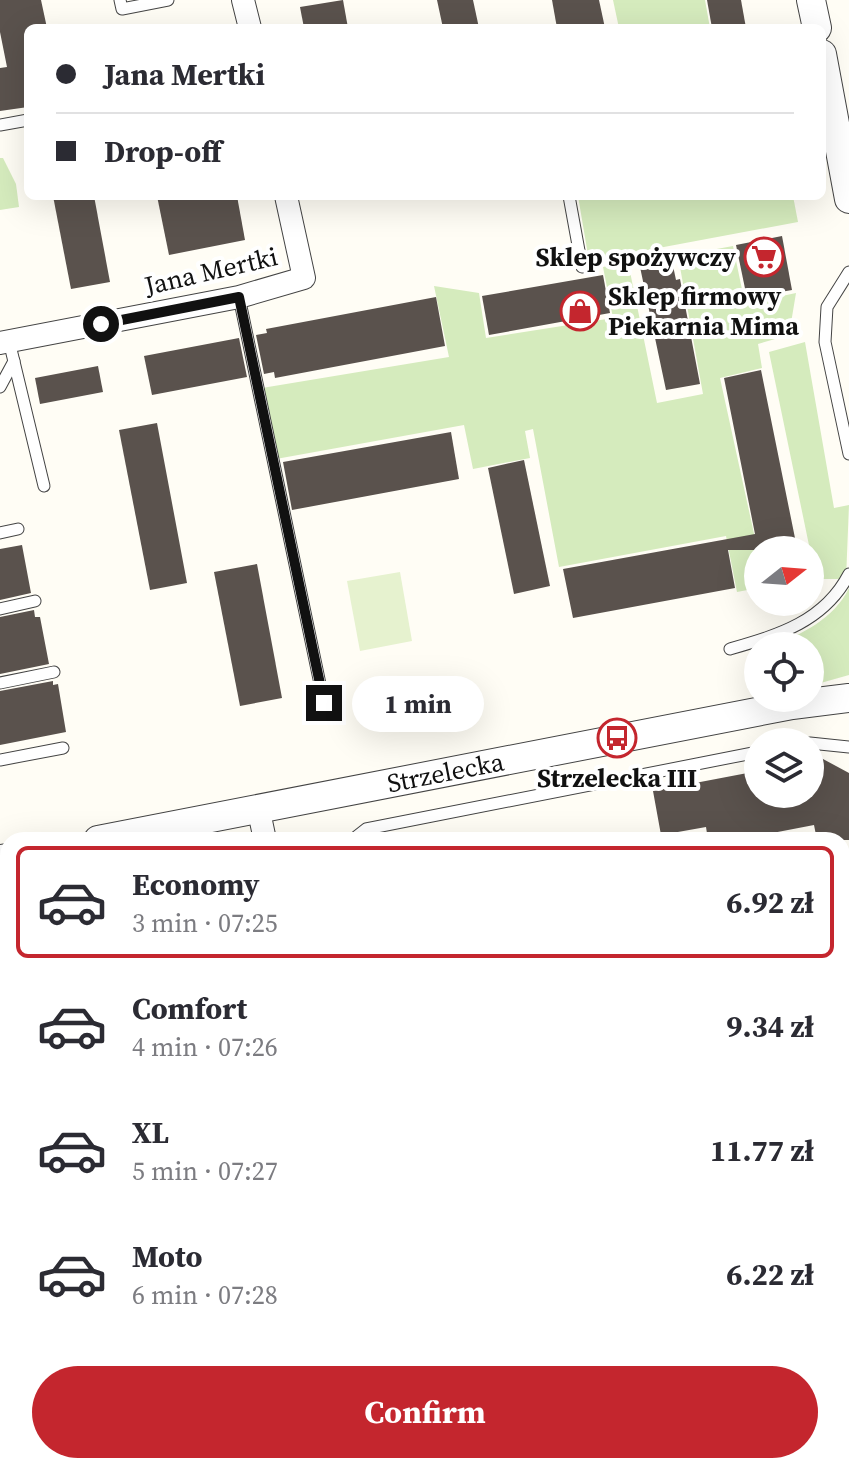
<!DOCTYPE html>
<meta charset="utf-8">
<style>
body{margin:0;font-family:"Source Serif 4",serif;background:#f2f2f3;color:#2b2b33;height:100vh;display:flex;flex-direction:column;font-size:30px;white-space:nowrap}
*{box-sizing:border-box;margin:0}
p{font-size:26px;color:#7c7c81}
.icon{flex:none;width:44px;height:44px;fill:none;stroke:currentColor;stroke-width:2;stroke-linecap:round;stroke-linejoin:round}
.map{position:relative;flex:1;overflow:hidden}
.side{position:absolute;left:0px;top:832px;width:850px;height:642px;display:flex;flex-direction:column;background:#fff;border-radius:24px 24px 0 0;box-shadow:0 8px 32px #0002}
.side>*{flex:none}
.top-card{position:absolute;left:24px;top:24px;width:802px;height:176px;border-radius:12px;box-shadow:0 8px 32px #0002;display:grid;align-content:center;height:176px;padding:0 32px;background:#fff}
.needle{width:52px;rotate:73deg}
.buttons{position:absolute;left:744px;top:536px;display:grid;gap:16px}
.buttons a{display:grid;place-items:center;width:80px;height:80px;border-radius:50%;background:#fff;box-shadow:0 8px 32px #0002;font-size:40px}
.end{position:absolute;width:36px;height:36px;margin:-18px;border:10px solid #111;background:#fff;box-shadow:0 0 0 4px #fff}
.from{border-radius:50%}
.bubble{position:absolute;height:56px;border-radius:28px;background:#fff;box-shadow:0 8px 32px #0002;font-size:26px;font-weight:700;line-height:56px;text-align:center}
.top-card b{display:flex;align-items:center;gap:28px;height:76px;font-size:30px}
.top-card b+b{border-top:2px solid #e1e1e2}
.top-card i{width:20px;height:20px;background:#2b2b33}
ul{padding:14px 0 0;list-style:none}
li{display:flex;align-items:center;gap:24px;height:112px;margin:0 16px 12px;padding:0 16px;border:4px solid transparent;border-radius:12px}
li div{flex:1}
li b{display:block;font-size:30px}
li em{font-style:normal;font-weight:700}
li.selected{border-color:#c4262e}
li>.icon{width:72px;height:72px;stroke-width:1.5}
.action{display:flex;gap:16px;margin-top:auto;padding:16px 32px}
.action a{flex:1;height:92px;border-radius:48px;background:#c4262e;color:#fff;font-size:32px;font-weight:700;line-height:92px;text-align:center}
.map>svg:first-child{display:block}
.green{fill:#d5ebbd}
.forest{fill:#b9dc9c}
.pitch{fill:#e6f2cf}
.building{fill:#5a524d}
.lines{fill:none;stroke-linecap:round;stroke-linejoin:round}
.service-casing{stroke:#444;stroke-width:13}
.minor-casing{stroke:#444;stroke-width:24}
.tertiary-casing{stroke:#444;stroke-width:30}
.service{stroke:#fff;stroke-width:11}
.minor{stroke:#fff;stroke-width:22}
.tertiary{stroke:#fff;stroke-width:28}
.route{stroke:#111;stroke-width:10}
.labels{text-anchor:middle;stroke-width:8;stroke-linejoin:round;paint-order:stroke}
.poi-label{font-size:26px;font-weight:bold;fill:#111;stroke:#fff;text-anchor:end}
.street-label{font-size:26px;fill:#111;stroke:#fff}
</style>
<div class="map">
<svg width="849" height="1473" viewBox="0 0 849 1473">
<rect width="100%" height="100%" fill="#fffdf5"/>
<g class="green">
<polygon points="613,0 705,0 710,28 619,28"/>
<polygon points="0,158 3,158 16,184 19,207 0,210"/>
<polygon points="578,196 793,196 798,222 589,261"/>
<polygon points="733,246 745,304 796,293 789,335 758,344 762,368 720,378 758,552 758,588 737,592 726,536 559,567 533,429 525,431 530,458 473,469 464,425 276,459 262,388 449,357 434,286 479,293 486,338 613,318 603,267 628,262 657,403 703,394 678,256"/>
<polygon points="805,342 834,508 849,505 846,579 816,579 769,352"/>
<path d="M849 588V675L810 686V646H772C802 634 834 619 849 588Z"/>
<polygon points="8,888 8,1466 352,1466 354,1473 0,1473 0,890"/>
</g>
<polygon class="forest" points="8,1300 8,1466 151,1466 152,1473 0,1473 0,1304"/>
<polygon class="pitch" points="400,572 412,641 360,651 347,581"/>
<g class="building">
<polygon points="0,0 41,0 47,28 28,28 28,107 0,111 0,68 7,67 0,32"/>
<polygon points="343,0 348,28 304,28 300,7"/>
<polygon points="437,0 473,0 479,28 443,28"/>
<polygon points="552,0 599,0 605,28 557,28"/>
<polygon points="707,0 741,0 746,28 712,28"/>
<polygon points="53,196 94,196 110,282 71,289"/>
<polygon points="157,196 237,196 245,240 169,255"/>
<polygon points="782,236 792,290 747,298 736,245"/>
<polygon points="672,261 676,280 680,279 700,384 666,390 640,267"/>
<polygon points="603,275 610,313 489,335 482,296"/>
<polygon points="436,297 445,346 275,378 274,372 264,374 256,335 267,333 266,329"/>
<polygon points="239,338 247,377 152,395 144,356"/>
<polygon points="98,366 103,392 40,404 35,378"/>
<polygon points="761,370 796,543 763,550 728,550 735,588 573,618 563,569 755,534 724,378"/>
<polygon points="157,423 187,583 150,590 119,430"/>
<polygon points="451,432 459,479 292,510 283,462"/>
<polygon points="524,460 550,586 514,594 488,468"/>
<polygon points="22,545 31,593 0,600 0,549"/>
<polygon points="257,564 282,698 240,706 214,572"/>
<polygon points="34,610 35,617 40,617 49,664 0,674 0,617"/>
<polygon points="53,681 53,685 58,684 66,732 0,745 0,691"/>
<polygon points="810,752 849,773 849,840 817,840 814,825 736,840 708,840 706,827 661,835 653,791 758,771 758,794 810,794"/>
</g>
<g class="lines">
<g class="service-casing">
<g id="service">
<polyline points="120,0 122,9 168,0"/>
<polyline points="0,125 28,120"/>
<polyline points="569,196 582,267"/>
<polyline points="849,272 827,307 825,342 849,454"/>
<polyline points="239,297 324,703"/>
<polyline points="9,341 44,486"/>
<polyline points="0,387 14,361"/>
<polyline points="0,533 18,529"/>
<polyline points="0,609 35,601"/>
<path d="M730 649C778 635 824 622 849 574"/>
<polyline points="0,683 54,672"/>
<polyline points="810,743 849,747"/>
<polyline points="0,760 63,748"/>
<polyline points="352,840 366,829 758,752"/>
<polyline points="842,898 849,896"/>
</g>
</g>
<g class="minor-casing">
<g id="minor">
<polyline points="243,0 250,28"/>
<polyline points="0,343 239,297 304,278 286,196"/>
<polyline points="258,807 265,840"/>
<polyline points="385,1466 386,1473"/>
</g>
</g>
<g class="tertiary-casing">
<g id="tertiary">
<polyline points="811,0 817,28"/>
<polyline points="822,54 849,199"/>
<path id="s1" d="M98 840 792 705 849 698"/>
<polyline points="0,859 8,858"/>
</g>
</g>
<use href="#service" class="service"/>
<use href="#minor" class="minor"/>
<use href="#tertiary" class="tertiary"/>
</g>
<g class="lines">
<polyline class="route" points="101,324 239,297 324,703"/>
</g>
<defs>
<g id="supermarket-ring" transform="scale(2)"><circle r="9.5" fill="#fff" stroke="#c4262e" stroke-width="1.5"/><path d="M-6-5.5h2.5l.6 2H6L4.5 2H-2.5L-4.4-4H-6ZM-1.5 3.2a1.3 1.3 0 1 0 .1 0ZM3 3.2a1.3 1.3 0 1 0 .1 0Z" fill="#c4262e"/></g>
<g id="shop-ring" transform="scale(2)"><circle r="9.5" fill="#fff" stroke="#c4262e" stroke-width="1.5"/><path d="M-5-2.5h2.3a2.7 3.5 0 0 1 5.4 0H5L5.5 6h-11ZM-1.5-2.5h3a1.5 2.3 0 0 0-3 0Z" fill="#c4262e"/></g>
<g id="bus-ring" transform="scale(2)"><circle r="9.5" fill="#fff" stroke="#c4262e" stroke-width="1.5"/><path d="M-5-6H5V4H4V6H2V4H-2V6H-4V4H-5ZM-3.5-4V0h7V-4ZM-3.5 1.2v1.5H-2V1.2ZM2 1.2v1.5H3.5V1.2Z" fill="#c4262e"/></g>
</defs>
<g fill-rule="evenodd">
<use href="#supermarket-ring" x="764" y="257"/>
<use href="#shop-ring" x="580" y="311"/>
<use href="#bus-ring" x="617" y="738"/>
</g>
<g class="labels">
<g class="poi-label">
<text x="736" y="266">Sklep spożywczy</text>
<text x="608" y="305" text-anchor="start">Sklep firmowy<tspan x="608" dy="30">Piekarnia Mima</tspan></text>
<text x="617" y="787" text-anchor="middle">Strzelecka III</text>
</g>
<g class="street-label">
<text transform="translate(211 271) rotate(-13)" y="9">Jana Mertki</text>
<text dy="9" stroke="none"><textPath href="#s1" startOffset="354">Strzelecka</textPath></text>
</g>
</g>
</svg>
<div class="buttons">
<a><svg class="needle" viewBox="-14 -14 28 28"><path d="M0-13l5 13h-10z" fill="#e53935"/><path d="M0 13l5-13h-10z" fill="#7c7c81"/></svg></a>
<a><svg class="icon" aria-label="locate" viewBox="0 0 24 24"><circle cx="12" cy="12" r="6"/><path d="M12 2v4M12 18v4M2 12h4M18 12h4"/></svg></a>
<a><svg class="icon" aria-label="layers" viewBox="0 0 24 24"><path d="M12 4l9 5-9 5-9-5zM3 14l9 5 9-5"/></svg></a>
</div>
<i class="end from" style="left:101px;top:324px"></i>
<i class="end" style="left:324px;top:703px"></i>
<div class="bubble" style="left:352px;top:676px;width:132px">1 min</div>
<div class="top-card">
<b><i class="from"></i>Jana Mertki</b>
<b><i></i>Drop-off</b>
</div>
<section class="side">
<ul>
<li class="selected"><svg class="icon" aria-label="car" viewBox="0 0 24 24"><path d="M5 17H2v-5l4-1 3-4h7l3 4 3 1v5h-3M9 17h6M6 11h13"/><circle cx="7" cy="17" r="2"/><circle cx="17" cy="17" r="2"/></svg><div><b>Economy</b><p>3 min · 07:25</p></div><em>6.92 zł</em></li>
<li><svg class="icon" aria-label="car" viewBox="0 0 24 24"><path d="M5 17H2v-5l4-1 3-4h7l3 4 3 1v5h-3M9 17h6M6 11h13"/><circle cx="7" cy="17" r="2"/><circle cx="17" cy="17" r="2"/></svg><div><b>Comfort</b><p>4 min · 07:26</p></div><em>9.34 zł</em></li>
<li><svg class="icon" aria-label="car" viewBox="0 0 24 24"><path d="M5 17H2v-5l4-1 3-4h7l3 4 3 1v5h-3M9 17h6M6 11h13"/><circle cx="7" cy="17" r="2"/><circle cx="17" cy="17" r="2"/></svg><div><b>XL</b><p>5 min · 07:27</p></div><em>11.77 zł</em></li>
<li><svg class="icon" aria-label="car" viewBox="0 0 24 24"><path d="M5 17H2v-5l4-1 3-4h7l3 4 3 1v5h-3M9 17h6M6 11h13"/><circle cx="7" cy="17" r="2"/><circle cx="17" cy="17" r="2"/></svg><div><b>Moto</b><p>6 min · 07:28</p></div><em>6.22 zł</em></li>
</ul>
<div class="action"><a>Confirm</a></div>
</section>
</div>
